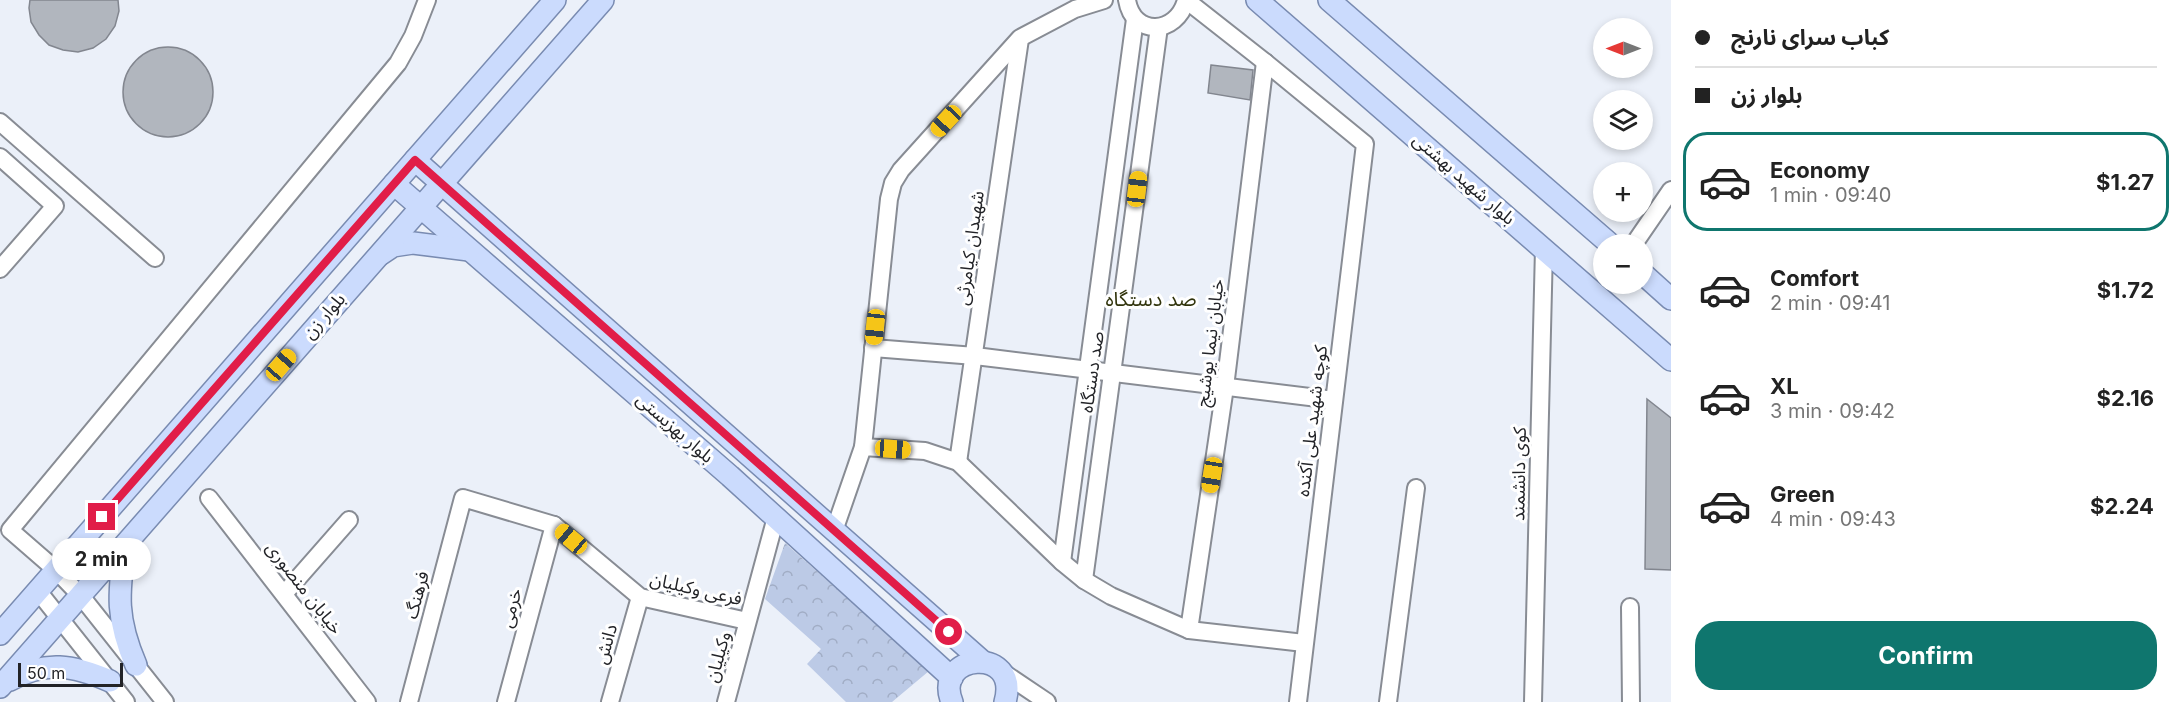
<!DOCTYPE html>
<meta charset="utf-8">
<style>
body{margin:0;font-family:Inter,"Noto Sans Arabic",sans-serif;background:#f6f6f6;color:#222;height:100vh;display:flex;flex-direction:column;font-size:22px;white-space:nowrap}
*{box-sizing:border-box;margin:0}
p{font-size:20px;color:#767676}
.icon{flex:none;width:33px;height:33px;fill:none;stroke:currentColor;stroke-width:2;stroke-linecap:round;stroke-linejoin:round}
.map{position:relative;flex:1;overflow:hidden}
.sheet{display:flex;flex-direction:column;background:#fff;width:510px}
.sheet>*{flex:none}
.top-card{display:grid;align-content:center;height:132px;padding:0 24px;background:#fff}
.needle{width:39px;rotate:270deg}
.tools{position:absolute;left:1593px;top:18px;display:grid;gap:12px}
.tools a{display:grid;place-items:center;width:60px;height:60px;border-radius:50%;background:#fff;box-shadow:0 3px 9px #0003;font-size:30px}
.scale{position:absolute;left:18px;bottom:15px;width:105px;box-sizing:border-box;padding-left:6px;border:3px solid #222327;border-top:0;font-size:16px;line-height:21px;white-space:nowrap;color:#222327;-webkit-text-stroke:4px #fff;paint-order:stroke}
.end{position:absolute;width:27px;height:27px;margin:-14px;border:8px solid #e11d48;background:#fff;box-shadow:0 0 0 3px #fff}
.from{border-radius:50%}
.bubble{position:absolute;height:42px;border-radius:21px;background:#fff;box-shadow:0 3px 9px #0003;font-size:20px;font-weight:700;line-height:42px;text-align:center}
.car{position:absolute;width:18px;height:36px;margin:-18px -9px;border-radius:8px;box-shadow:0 0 4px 2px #0007;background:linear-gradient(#f5c518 24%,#345 0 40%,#f5c518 0 76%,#345 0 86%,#f5c518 0)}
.top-card b{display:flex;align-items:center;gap:21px;height:57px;font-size:22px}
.top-card b+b{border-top:2px solid #e0e0e0}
.top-card i{width:15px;height:15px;background:#222}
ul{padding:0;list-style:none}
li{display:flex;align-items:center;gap:18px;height:99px;margin:0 12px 9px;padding:0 12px;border:3px solid transparent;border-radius:24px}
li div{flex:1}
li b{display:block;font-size:22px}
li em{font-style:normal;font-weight:700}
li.current{border-color:#0f766e}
li>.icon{width:54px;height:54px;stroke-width:1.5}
.primary-button{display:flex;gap:12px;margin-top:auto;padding:12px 24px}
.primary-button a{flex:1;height:69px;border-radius:24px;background:#0f766e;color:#fff;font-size:24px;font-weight:700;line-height:69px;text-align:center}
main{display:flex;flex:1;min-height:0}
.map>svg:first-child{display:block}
.park{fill:url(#park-crowns)}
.building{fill:#b1b6be;stroke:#82868f;stroke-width:1.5}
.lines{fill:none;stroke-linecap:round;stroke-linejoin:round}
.minor-casing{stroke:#888c94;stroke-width:20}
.major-casing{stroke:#798bb1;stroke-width:24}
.minor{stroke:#fff;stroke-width:16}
.major{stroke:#cbdbfd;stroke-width:21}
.route{stroke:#e11d48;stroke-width:8}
.labels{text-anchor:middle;stroke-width:6;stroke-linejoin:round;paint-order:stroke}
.street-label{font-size:18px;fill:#222327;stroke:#fff}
.neighbourhood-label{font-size:20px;fill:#31340c;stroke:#fff}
</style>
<main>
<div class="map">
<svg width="1671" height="702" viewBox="0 0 1671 702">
<defs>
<pattern id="park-crowns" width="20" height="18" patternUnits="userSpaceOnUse" patternTransform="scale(1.5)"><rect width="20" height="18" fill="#bccae6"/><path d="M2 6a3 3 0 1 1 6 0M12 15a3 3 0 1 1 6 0" fill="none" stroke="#a1adc5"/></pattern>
</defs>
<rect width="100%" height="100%" fill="#ebf0f9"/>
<polygon class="park" points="785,543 929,671 892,702 846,702 807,664 821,649 765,599"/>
<g class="building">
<polygon points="30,0 118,0 119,11 115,26 106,39 93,48 78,52 63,50 49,45 39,35 31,22 29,8"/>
<circle cx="168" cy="92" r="45"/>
<polygon points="1211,65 1253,70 1250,100 1208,93"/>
<polygon points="1647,399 1671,418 1671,570 1645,569"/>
</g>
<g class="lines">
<g class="minor-casing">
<g id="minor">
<path d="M1127 0C1133 37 1177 35 1186 0"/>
<polyline points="1186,0 1265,62 1365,144 1298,702"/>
<polyline points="0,122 155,258"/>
<polyline points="0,157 55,206 0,269"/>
<polyline points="1634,244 1671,190"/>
<polyline points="873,348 975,356 1334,400"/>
<polyline points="863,447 889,199 893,183 901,170 1020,38 1075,9 1104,0"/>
<polyline points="958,462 1020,39"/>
<polyline points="209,498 367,702"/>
<polyline points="834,531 863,447 925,451 958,462 1062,562 1084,580 1111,596 1189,630 1304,643"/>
<polyline points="1062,562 1135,19"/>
<polyline points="1084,580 1159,27"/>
<polyline points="38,591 126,702"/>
<polyline points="284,594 349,520"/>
<polyline points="1630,607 1631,702"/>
<polyline points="1189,630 1225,387 1265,62"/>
<polyline points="998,669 1047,702"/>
<polyline points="165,702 81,596 56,570 10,530 398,63 413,36 427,0"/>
<polyline points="409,702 463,498 554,525 640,597 747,621"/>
<polyline points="506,702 554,525"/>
<polyline points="610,702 640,597"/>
<polyline points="726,702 776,517"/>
<polyline points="1388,702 1416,488"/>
<polyline points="1533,702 1544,248"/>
</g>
</g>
<g class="major-casing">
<g id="major">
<polyline points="1257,0 1671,360"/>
<polyline points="1329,0 1610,244"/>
<polyline points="415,160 982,661"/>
<polyline points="394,184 730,476 952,678"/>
<polyline points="381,254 393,246 413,243 469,250"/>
<polyline points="1642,273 1671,299"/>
<path d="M125 546C118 594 116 619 136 665"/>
<polyline points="0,634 555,0"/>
<path d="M10 680C46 660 73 665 110 681"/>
<polyline points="0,687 603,0"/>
<path d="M952 702C932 653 1021 645 1005 702"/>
</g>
</g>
<use href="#minor" class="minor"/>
<use href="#major" class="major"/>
</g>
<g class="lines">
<polyline class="route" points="102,517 415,160 949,632"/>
</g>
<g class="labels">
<g class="street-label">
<text transform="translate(1464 179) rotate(41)" y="6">بلوار شهید بهشتی</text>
<text transform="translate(970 248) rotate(-82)" y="6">شهیدان کیامرثی</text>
<text transform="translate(324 316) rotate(-49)" y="6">بلوار زن</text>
<text transform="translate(1210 343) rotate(-83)" y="6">خیابان نیما یوشیج</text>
<text transform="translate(1092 372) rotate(-82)" y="6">صد دستگاه</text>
<text transform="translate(1312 421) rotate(-83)" y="6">کوچه شهید علی آکنده</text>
<text transform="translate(675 428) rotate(41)" y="6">بلوار بهزیستی</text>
<text transform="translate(1519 474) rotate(-89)" y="6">کوی دانشمند</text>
<text transform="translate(304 588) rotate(52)" y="6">خیابان منصوری</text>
<text transform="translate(696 589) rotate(13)" y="6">فرعی وکیلیان</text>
<text transform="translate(417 595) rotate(-75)" y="6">فرهنگ</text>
<text transform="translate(511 608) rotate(-75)" y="6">خرمی</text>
<text transform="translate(606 644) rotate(-74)" y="6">دانش</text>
<text transform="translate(718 657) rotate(-75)" y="6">وکیلیان</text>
</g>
<g class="neighbourhood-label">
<text x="1151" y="306">صد دستگاه</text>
</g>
</g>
</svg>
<div class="tools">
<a><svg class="needle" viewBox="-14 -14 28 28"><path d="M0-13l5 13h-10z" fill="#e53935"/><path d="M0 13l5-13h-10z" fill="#767676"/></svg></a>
<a><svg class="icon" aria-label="layers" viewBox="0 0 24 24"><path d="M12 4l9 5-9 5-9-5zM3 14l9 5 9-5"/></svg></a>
<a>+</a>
<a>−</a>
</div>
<div class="scale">50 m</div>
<i class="end from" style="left:949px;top:632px"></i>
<i class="end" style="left:102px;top:517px"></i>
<div class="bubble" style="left:52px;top:538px;width:99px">2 min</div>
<i class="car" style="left:946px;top:121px;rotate:223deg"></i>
<i class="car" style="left:1137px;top:189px;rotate:7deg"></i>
<i class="car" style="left:875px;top:327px;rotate:186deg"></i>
<i class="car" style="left:281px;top:365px;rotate:41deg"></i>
<i class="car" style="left:893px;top:449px;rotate:94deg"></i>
<i class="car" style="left:1212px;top:475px;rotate:189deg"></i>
<i class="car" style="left:571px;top:539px;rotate:310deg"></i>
</div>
<section class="sheet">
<div class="top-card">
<b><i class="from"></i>کباب سرای نارنج</b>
<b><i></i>بلوار زن</b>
</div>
<ul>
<li class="current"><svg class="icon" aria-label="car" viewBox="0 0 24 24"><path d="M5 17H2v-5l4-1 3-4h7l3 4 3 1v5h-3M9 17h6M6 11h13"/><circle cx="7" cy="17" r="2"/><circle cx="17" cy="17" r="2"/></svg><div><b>Economy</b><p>1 min · 09:40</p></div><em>$1.27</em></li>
<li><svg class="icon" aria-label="car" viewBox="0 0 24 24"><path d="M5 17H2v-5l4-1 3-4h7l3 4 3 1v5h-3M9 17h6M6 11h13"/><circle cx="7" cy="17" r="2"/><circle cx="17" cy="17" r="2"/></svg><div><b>Comfort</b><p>2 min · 09:41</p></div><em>$1.72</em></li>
<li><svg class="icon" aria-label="car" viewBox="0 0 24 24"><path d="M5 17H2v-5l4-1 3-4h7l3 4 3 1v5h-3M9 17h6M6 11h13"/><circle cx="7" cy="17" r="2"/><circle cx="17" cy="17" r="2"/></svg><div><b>XL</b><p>3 min · 09:42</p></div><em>$2.16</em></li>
<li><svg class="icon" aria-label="car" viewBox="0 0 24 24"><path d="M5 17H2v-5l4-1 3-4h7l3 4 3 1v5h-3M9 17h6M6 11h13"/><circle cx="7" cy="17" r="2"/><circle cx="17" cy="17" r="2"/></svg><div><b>Green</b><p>4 min · 09:43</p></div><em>$2.24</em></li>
</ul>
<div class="primary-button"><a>Confirm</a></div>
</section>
</main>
